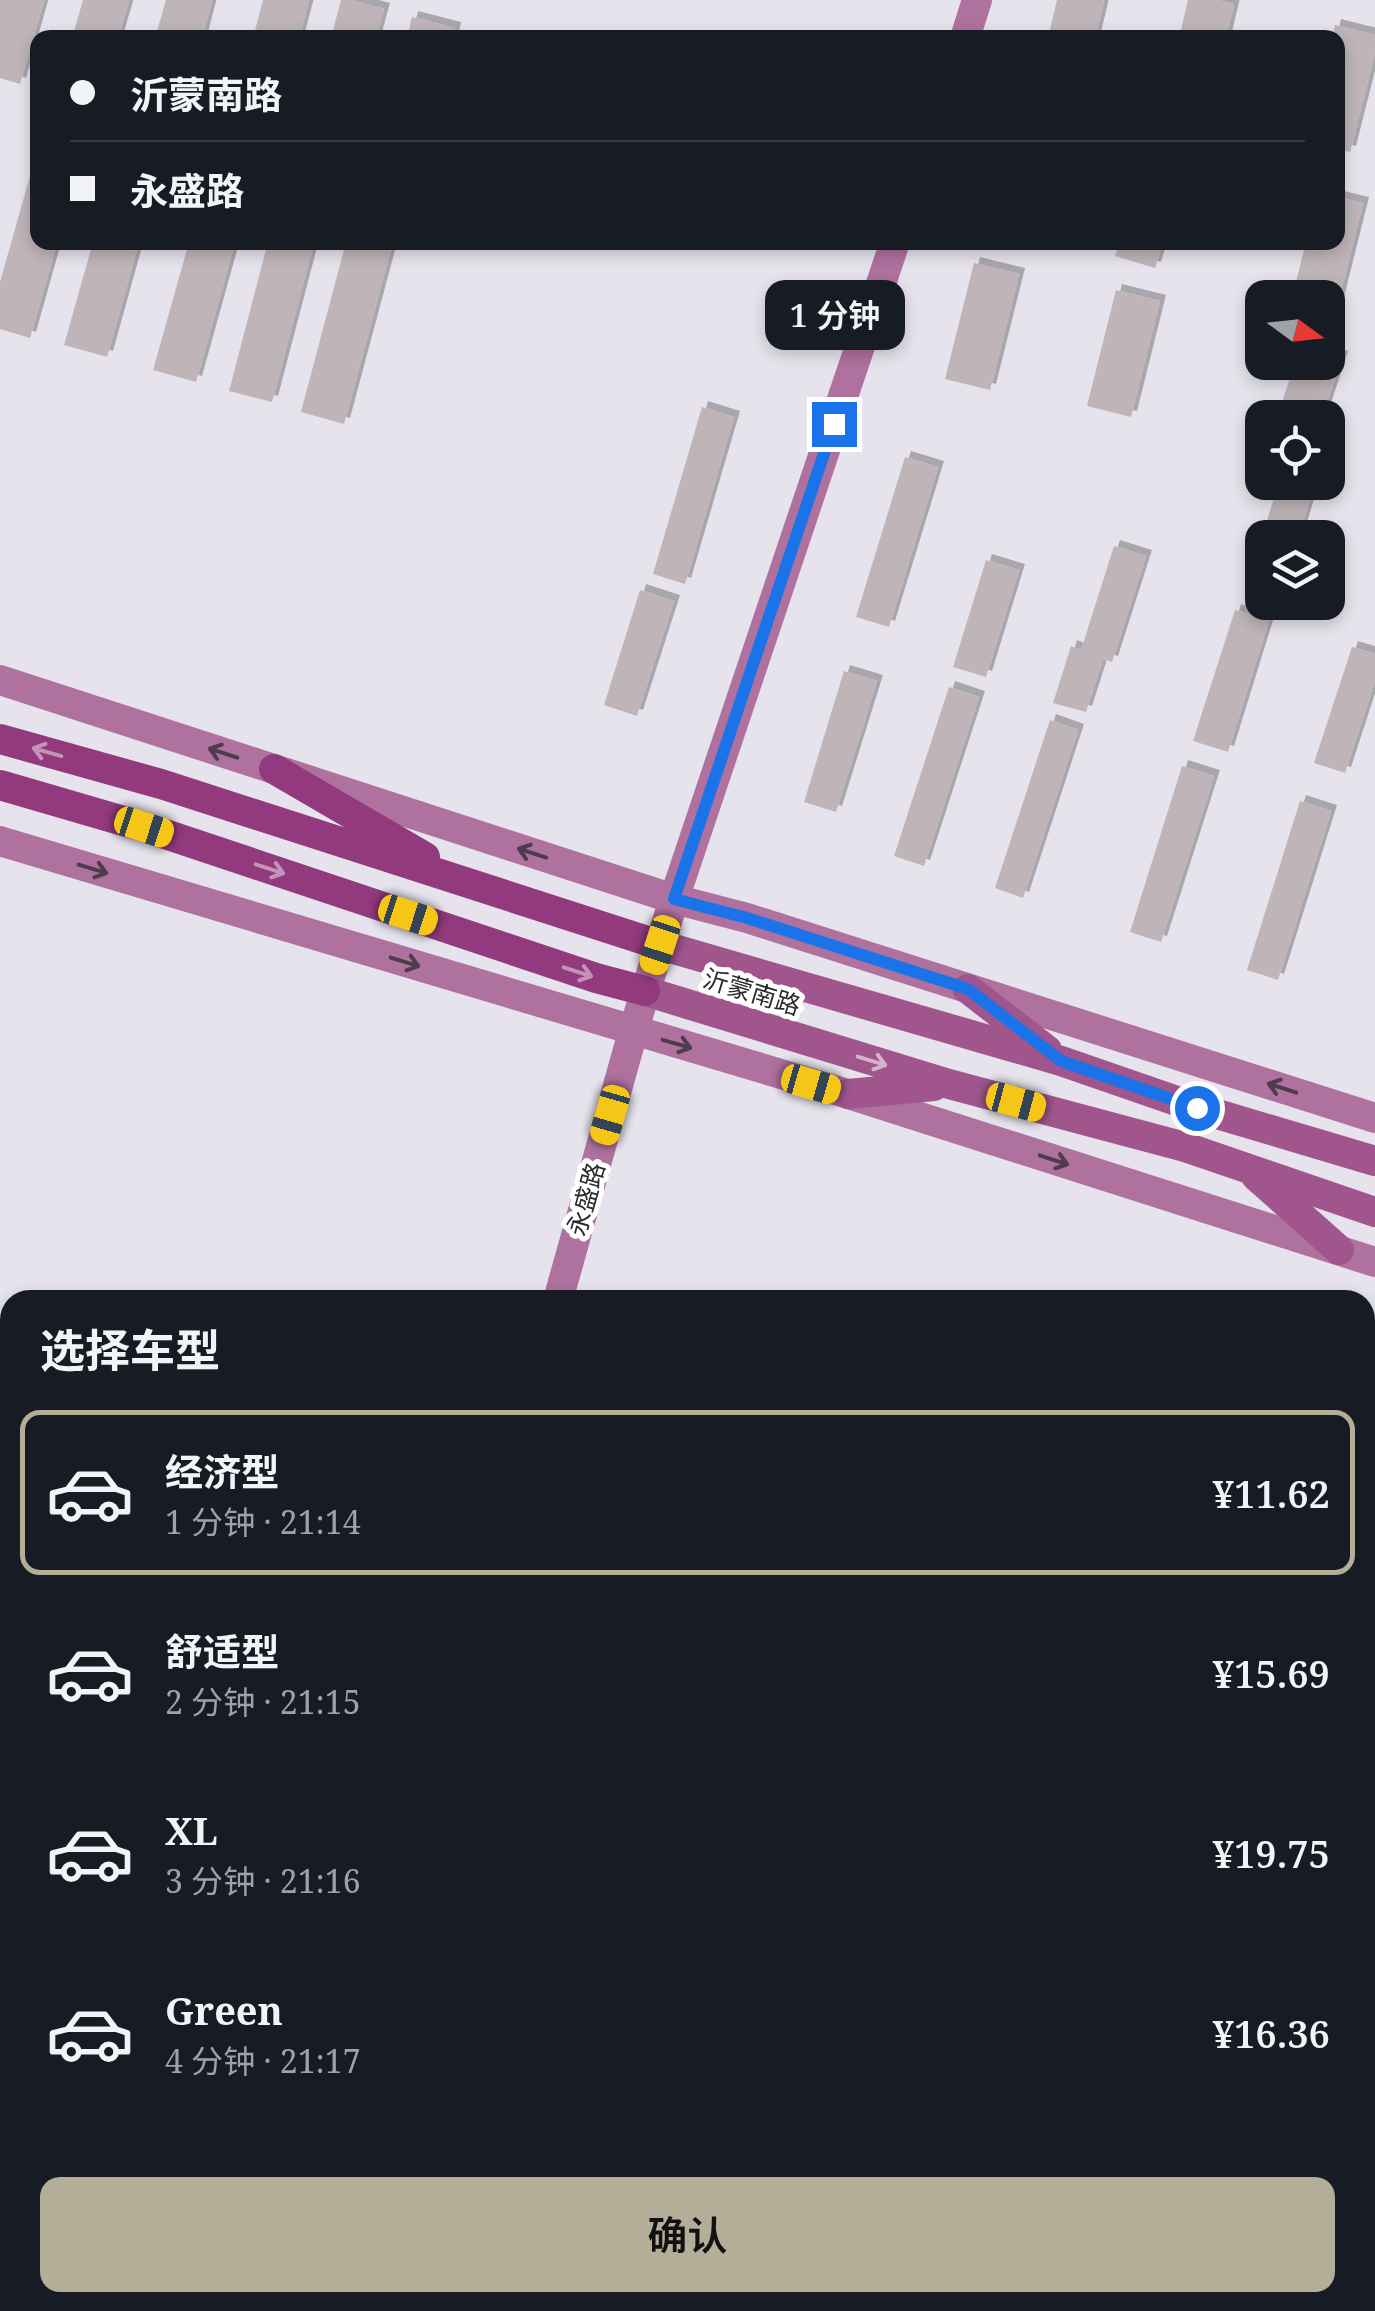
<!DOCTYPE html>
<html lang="zh">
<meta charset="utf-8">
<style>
body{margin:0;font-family:"Noto Serif","Noto Sans SC",serif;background:#242831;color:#f1f3f6;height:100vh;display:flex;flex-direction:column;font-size:38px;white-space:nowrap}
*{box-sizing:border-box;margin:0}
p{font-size:32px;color:#9ea1a6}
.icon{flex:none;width:55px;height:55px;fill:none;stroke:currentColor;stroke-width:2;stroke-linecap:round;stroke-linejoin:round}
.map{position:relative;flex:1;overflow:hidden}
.side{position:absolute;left:0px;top:1290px;width:1375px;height:1022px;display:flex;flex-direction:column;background:#171b24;border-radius:30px 30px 0 0;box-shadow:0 5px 15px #0003}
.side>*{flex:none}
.top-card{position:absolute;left:30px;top:30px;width:1315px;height:220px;border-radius:20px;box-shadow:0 5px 15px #0003;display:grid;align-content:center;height:220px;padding:0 40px;background:#171b24}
.needle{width:65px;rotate:105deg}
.controls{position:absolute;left:1245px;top:280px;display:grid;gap:20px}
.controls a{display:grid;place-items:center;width:100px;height:100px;border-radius:20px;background:#171b24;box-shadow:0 5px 15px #0003;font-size:50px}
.end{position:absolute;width:45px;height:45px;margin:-22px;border:12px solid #1a73e8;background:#fff;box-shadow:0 0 0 5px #fff}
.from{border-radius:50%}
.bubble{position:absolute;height:70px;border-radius:20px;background:#171b24;box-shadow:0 5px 15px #0003;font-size:32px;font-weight:600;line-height:70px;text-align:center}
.car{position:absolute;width:30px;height:60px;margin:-30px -15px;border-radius:12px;box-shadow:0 0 8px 2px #0007;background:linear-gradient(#f5c518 24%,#345 0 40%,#f5c518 0 76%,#345 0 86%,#f5c518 0)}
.top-card b{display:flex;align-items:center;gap:35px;height:95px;font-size:38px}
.top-card b+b{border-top:2px solid #363941}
.top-card i{width:25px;height:25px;background:#f1f3f6}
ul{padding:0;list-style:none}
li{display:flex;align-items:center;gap:30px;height:165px;margin:0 20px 15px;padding:0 20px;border:5px solid transparent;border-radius:20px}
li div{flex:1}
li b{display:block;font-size:38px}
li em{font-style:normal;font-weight:600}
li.on{border-color:#b4ae99}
li>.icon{width:90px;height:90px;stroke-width:1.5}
h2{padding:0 40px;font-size:45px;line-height:120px}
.action{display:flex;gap:20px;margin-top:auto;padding:20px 40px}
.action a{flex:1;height:115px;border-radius:20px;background:#b4ae99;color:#111;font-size:40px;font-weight:600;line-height:115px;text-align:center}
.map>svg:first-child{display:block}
.building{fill:#bfb5b9;filter:url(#shadow)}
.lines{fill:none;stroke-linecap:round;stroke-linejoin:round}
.street{stroke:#c398b5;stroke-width:22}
.secondary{stroke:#af719e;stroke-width:30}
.primary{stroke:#a0558d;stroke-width:30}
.highway{stroke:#923a7d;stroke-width:30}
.oneway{stroke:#c393b8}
.oneway2{stroke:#4d3c4b}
.oneway3{stroke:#d4b2cc}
.route{stroke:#1a73e8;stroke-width:12}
.labels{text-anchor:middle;stroke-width:10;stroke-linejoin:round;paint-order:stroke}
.street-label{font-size:25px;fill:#2c2b2f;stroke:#fff}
</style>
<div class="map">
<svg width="1375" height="2311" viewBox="0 0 1375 2311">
<defs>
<filter id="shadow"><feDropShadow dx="6" dy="-6" stdDeviation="0" flood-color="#0004"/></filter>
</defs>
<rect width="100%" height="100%" fill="#e6e3ec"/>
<g class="building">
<polygon points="0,0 44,0 20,84 0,78"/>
<polygon points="83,0 129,0 118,38 72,38"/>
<polygon points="166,0 212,0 202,38 155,38"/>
<polygon points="263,0 309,0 299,38 253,38"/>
<polygon points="341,0 350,0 384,9 376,38 331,38"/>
<polygon points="1057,0 1104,0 1095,38 1048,38"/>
<polygon points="1188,0 1217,0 1234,4 1226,38 1179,38"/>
<polygon points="412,17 455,28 453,38 407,38"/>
<polygon points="1335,25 1375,35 1375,53 1350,152 1338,149 1338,38 1332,38"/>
<polygon points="32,169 38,171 38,242 57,242 30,338 0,329 0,282"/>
<polygon points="1338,197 1363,203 1334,319 1328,318 1328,298 1292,298 1306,242 1338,242"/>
<polygon points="93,242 139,242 107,357 64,345"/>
<polygon points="189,242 235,242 196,382 153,370"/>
<polygon points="268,242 314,242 272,402 229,391"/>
<polygon points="346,242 382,242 392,245 344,424 301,412"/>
<polygon points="1119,242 1163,242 1155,268 1115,256"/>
<polygon points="974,263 1019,274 990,390 945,379"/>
<polygon points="1116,290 1160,301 1131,417 1087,406"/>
<polygon points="1328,352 1342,357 1322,418 1277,418 1295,362 1328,362"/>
<polygon points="702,407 734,417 685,584 653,574"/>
<polygon points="905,457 938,467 889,627 856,617"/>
<polygon points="1279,482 1315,482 1298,538 1262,538 1262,558 1256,556"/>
<polygon points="1114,546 1146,556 1112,662 1103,659 1086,712 1053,703 1071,646 1081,650"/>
<polygon points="986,560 1019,570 986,677 953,667"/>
<polygon points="640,590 674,601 637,716 604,705"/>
<polygon points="1235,610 1269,620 1228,752 1193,741"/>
<polygon points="1352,647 1375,654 1375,681 1345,773 1314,763"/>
<polygon points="844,671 877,681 836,812 804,802"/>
<polygon points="949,687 979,697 924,866 894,856"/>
<polygon points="1050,720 1078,730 1023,898 995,888"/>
<polygon points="1182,766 1214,776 1161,942 1130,932"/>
<polygon points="1300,801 1331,811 1278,980 1247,970"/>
<polygon points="505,2302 536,2302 534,2311 503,2311"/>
<polygon points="605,2302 640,2302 638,2311 603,2311"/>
<polygon points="710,2302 746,2302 744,2311 708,2311"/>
<polygon points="859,2302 891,2302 889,2311 857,2311"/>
<polygon points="965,2302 998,2302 996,2311 963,2311"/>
</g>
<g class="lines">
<g class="street">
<polyline points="0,2302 51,2311"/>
<polyline points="254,2311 257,2302"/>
</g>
<g class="secondary">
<polyline points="965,38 977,0"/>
<polyline points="0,680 674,899 747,918 1375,1118"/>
<polyline points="0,841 848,1094 1375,1262"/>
<polyline points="558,1300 633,1032 674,899 895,242"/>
<polyline points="0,1384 10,1387"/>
<polyline points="1365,1764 1375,1766"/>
<polyline points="146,2311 156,2302"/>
</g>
<g class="primary">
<polyline points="660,945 1061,1061 1197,1108 1375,1161"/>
<polyline points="968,989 1047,1050"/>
<polyline points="645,991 949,1084 1185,1147 1375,1212"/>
<polyline points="848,1094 934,1086"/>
<polyline points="1256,1176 1339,1250"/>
</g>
<g class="highway">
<polyline points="0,739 161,784 660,945"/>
<polyline points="274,769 425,857"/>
<polyline points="0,785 144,827 596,978 645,991"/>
</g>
</g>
<defs><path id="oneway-shaft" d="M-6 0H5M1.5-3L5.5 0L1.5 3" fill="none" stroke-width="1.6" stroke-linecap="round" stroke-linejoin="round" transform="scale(2.5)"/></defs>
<g class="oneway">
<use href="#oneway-shaft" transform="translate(47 752) rotate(-164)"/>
<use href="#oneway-shaft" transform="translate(270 869) rotate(18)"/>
<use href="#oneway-shaft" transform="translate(578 972) rotate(18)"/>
</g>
<g class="oneway2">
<use href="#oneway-shaft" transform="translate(223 753) rotate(-162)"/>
<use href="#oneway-shaft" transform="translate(532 853) rotate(-162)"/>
<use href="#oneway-shaft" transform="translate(93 869) rotate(17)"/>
<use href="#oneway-shaft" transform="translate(405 962) rotate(17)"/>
<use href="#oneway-shaft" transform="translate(677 1044) rotate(16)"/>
<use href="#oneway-shaft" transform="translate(1282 1088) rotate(-162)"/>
<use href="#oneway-shaft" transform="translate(1054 1160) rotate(18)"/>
</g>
<use class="oneway3" href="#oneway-shaft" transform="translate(872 1061) rotate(17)"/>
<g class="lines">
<polyline class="route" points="834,424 674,899 747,918 968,989 1061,1061 1197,1108"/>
</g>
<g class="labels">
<g class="street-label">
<text transform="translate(752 992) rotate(17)" y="9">沂蒙南路</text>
<text transform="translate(586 1199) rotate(-74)" y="9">永盛路</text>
</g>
</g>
</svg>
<div class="controls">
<a><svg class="needle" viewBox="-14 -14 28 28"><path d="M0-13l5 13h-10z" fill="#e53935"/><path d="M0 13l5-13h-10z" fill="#9ea1a6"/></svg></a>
<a><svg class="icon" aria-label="locate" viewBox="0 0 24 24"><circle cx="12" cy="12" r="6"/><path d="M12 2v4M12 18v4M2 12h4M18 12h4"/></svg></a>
<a><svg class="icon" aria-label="layers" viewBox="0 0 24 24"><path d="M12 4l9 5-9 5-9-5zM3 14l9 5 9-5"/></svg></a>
</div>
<i class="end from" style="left:1197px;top:1108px"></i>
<i class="end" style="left:834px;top:424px"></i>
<div class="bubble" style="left:765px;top:280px;width:140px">1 分钟</div>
<i class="car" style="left:144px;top:827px;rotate:108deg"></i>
<i class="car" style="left:408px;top:915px;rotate:108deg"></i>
<i class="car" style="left:660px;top:945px;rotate:198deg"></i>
<i class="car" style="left:811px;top:1084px;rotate:106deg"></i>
<i class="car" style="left:1016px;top:1102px;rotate:105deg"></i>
<i class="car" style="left:610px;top:1115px;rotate:196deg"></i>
<div class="top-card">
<b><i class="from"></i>沂蒙南路</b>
<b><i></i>永盛路</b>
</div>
<section class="side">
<h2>选择车型</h2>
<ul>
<li class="on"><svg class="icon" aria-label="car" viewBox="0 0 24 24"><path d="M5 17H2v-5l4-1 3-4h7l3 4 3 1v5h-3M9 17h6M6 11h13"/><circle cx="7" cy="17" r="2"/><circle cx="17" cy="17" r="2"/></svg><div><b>经济型</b><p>1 分钟 · 21:14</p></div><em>¥11.62</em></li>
<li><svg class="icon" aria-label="car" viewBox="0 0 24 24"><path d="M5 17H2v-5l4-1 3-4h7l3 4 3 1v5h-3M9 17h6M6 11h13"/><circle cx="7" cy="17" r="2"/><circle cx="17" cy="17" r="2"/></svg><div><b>舒适型</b><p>2 分钟 · 21:15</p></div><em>¥15.69</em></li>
<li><svg class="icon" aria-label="car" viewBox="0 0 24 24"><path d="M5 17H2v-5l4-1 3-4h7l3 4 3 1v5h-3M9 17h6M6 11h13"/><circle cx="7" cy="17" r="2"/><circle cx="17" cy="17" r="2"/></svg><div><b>XL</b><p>3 分钟 · 21:16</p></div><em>¥19.75</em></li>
<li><svg class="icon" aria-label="car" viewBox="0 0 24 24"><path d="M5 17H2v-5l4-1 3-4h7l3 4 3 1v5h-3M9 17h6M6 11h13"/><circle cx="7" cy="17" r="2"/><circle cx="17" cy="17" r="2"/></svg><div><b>Green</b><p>4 分钟 · 21:17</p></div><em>¥16.36</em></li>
</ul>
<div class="action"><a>确认</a></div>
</section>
</div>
